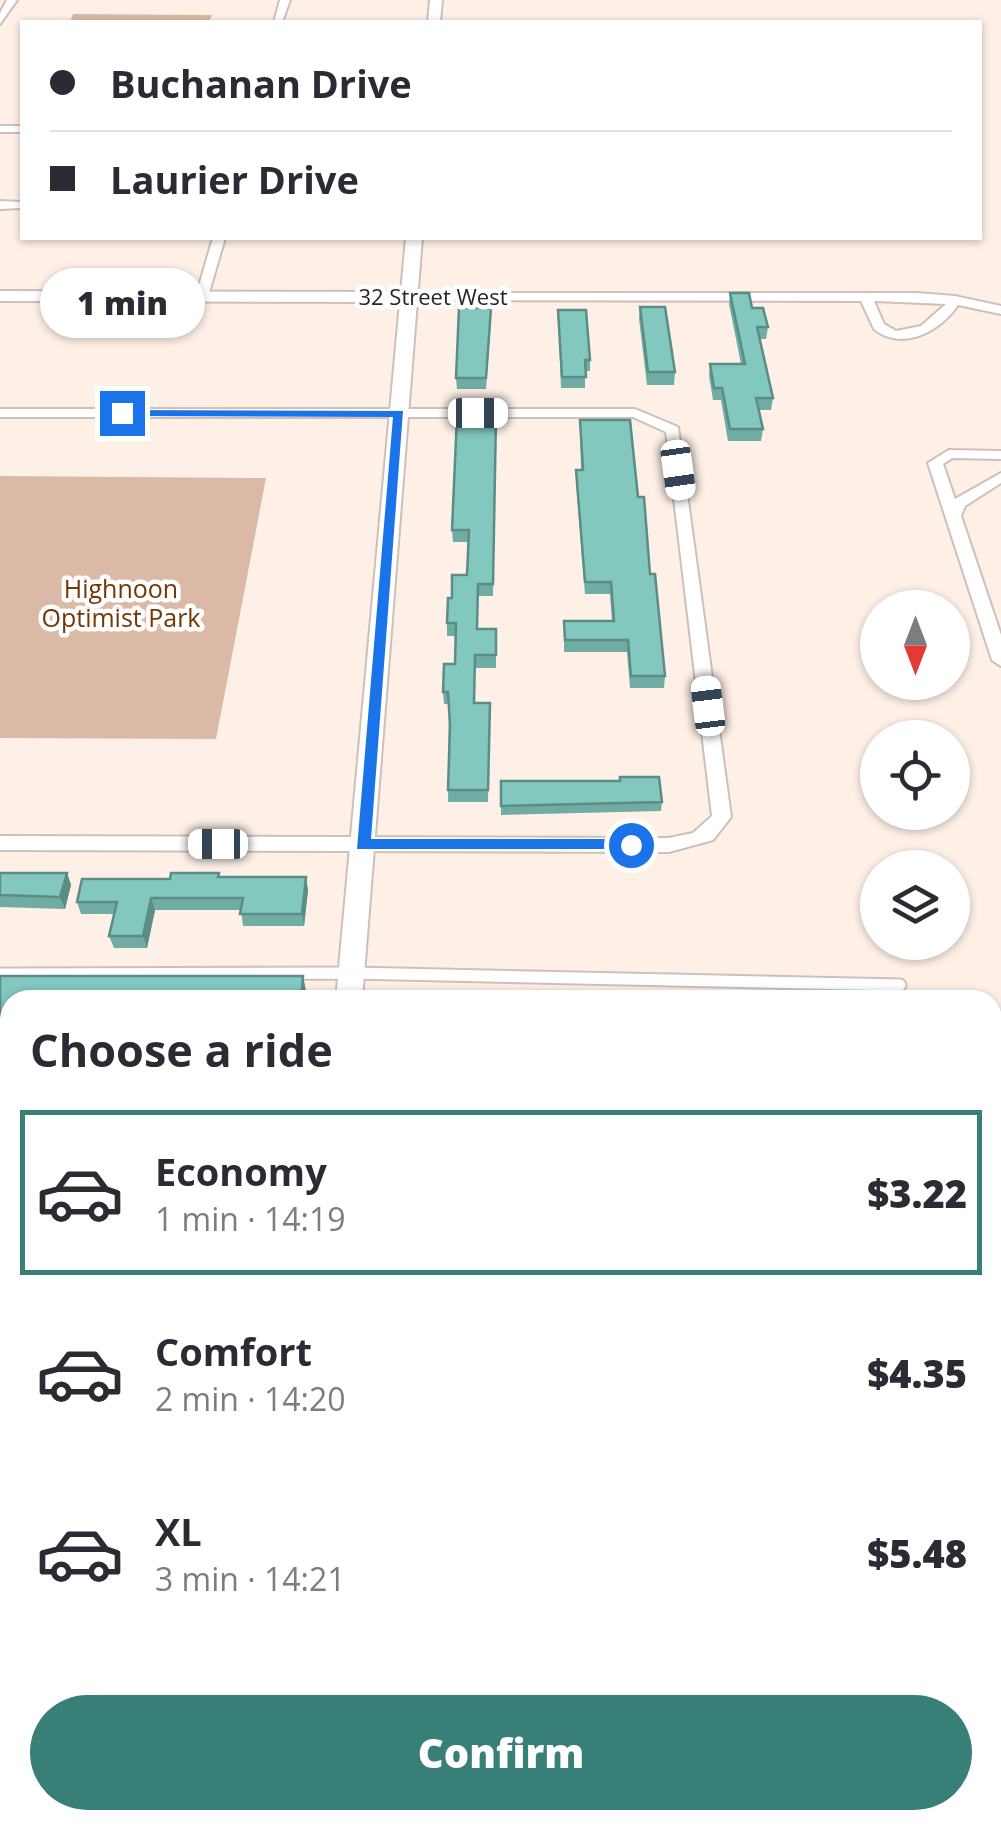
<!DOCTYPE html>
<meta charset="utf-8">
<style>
body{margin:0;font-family:"Open Sans",sans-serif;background:#f2f2f3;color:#2b2b33;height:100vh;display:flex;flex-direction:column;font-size:38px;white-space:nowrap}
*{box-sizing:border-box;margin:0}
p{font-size:32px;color:#7c7c81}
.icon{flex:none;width:55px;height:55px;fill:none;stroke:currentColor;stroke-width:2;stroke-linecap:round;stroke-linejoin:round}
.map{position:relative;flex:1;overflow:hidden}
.drawer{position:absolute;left:0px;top:990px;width:1002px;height:840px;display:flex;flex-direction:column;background:#fff;border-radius:30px 30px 0 0;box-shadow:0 2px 8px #0004}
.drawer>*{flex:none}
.top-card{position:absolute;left:20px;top:20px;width:962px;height:220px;border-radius:0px;box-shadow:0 2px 8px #0004;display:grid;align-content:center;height:220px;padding:0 30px;background:#fff}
.needle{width:65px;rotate:180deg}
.controls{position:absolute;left:860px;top:590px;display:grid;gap:20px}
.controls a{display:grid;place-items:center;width:110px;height:110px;border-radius:50%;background:#fff;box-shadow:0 2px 8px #0004;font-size:50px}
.end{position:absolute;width:45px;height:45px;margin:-22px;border:12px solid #1a73e8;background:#fff;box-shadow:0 0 0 5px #fff}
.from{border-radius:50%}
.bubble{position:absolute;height:70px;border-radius:35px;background:#fff;box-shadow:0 2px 8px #0004;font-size:32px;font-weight:800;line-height:70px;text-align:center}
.car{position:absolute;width:30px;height:60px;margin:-30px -15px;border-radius:12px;box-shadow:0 0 8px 2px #0007;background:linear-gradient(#fff 24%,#345 0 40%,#fff 0 76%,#345 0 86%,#fff 0)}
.top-card b{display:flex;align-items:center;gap:35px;height:95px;font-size:38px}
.top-card b+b{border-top:2px solid #e1e1e2}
.top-card i{width:25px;height:25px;background:#2b2b33}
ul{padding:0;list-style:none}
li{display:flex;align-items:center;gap:30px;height:165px;margin:0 20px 15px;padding:0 10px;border:5px solid transparent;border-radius:0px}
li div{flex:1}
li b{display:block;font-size:38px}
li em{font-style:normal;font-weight:800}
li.current{border-color:#387f78}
li>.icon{width:90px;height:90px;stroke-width:1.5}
h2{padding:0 30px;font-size:45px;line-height:120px}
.primary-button{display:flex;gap:20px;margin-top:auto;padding:20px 30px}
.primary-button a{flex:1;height:115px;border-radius:60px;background:#387f78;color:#fff;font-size:40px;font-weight:800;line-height:115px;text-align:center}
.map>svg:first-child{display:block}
.green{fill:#dabaa7}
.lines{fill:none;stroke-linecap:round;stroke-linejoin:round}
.service-far1-casing{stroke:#cec0b8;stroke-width:15}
.service-casing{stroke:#cec0b8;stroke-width:18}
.minor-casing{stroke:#cec0b8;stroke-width:4}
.tertiary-casing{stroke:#cec0b8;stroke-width:4}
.secondary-casing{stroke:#cec0b8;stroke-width:3}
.service-far1{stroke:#fff;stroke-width:11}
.service{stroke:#fff;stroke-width:14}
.minor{fill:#fff;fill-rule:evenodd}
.tertiary{fill:#fff;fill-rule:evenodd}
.secondary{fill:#ffe4d4;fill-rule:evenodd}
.wall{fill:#70aca4}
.shaded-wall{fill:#5b8c86}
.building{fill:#82c8bf;stroke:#5b8c86;stroke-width:2.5}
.route{fill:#1a73e8}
.labels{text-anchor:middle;stroke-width:9;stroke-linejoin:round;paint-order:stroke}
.far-street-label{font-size:22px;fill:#2a2522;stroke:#fff}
.park-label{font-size:25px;fill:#733606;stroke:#fff}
</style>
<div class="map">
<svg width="1001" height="1830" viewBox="0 0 1001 1830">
<rect width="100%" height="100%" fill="#fef0e7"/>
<g class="green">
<polygon points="73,14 212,15 209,22 70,22"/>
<polygon points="0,476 266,478 216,739 0,738"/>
</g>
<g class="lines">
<g class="service-far1-casing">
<polyline id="service-far1" points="0,974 352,973 900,985"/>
</g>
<g class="service-casing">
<g id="service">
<polyline points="0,1401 10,1401"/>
<polyline points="992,1406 1001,1406"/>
<polyline points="561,1820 561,1830"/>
</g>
</g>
<g class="minor-casing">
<g id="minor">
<polygon points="7,0 17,0 0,24 0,13"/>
<polygon points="280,0 290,0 282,22 274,22"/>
<rect x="0" y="126" width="22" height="6"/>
<polygon points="0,201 22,202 22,208 0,209"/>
<polygon points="213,238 225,238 208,296 202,300 196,296"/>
<path d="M408 293H917L955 296 1001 306V314L958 305C941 331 902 352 874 329L861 301 403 300V294ZM874 301 946 304 921 326 896 331 884 324Z"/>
<polygon points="0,409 635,409 678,427 731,817 713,840 669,852 0,850 0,836 669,838 693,833 712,816 666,432 633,417 0,417"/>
<polygon points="949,450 1001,451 1001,459 952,458 943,464 955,499 1001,473 1001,483 965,506 961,516 1001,635 1001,666 992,660 928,463"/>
<rect x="0" y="1660" width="10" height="28"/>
<polygon points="834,1820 864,1820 865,1830 835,1830"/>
</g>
</g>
<g class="tertiary-casing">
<g id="tertiary">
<polygon points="430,0 442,0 440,22 428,22"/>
<polygon points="406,238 422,238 362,1000 336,1000 400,302 0,301 0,291 401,292"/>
<rect x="252" y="1820" width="38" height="10"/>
</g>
</g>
<g class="secondary-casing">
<g id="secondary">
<rect x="992" y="1153" width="9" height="28"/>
<rect x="0" y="1158" width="10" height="28"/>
</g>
</g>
<use href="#service-far1" class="service-far1"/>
<use href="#service" class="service"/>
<use href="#minor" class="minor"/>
<use href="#tertiary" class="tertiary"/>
<use href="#secondary" class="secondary"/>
</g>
<g class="wall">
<polygon points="730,293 768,327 766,339 759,339 773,398 771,410 759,410 763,429 761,441 728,441 721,400 713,400 709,376 710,364 741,364 729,304"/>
<polygon points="640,307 675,372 674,385 647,385 639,319"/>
<polygon points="558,310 590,360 590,371 585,371 585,388 561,388"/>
<polygon points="491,319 486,389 457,389 456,378"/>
<polygon points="496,416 493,596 478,596 477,629 496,629 496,668 475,668 475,703 490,703 488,802 448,802 449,704 444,704 443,692 455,664 456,636 447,636 447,623 452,598 467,575 468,542 453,542 452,530"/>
<polygon points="580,420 638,497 665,676 664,688 630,688 627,652 564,652 564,621 612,621 610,594 585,594 576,481 576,470 581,470"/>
<polygon points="501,781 662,802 661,811 501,815"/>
<polygon points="0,873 67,873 71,885 65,909 0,907"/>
<polygon points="220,877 308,890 304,926 243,926 241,910 155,910 147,948 114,948 109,936 114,914 81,914 77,902"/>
<polygon points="0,976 303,976 307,997 10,1000 10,1061 0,1061"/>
</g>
<g class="shaded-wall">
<polygon points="67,873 71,885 65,909 60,897"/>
<polygon points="306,877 308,890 304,926 302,914"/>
<polygon points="151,898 155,910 147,948 143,936"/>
<polygon points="303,976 307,997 307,1000 301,1000"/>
</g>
<g class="building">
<polygon points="730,293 749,293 752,308 763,308 768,327 757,327 773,398 756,398 763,429 730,429 722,388 714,388 710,364 745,364"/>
<polygon points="640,307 665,307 675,372 648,372"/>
<polygon points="459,308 491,308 486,378 456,378"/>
<polygon points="558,310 586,310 590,360 585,360 586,377 562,377"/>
<polygon points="457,416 496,416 493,584 478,584 477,629 496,629 496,655 475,655 474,703 490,703 488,790 448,790 450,725 448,692 443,692 444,664 455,664 456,623 447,623 448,598 452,598 452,575 467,575 469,530 452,530"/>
<polygon points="580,420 630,420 638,497 644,497 650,574 655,574 665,676 631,676 628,640 565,640 564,621 614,621 611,582 585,582 576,470 583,470"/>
<polygon points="620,777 659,777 662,802 501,806 501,781 620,781"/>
<polygon points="0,873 67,873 60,897 0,895"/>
<polygon points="171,873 219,873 218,877 306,877 302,914 240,914 243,898 151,898 143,936 109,936 117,902 77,902 82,879 170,879"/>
<polygon points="0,976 303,976 301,1000 10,1000 10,1041 0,1041"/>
</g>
<polygon class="route" points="118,410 403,411 371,839 631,839 637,841 637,849 357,849 393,417 122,416"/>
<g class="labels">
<g class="far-street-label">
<text x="433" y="305">32 Street West</text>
</g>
<g class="park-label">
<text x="121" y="598">Highnoon<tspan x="121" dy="29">Optimist Park</tspan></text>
</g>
</g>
</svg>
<div class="controls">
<a><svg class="needle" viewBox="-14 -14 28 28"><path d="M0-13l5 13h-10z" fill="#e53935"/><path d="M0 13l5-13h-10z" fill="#7c7c81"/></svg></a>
<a><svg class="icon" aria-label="locate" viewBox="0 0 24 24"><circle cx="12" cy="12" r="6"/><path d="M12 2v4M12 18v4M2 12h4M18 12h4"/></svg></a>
<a><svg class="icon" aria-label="layers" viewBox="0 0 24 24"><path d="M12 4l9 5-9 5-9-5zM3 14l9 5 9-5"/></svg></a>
</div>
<i class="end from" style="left:631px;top:845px"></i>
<i class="end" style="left:122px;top:413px"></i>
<div class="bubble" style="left:40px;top:268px;width:165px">1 min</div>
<i class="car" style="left:478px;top:413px;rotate:90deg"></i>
<i class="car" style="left:678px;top:470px;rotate:172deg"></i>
<i class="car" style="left:708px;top:706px;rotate:353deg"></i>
<i class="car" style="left:218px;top:844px;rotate:270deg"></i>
<div class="top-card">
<b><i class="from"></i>Buchanan Drive</b>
<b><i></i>Laurier Drive</b>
</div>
<section class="drawer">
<h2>Choose a ride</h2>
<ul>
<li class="current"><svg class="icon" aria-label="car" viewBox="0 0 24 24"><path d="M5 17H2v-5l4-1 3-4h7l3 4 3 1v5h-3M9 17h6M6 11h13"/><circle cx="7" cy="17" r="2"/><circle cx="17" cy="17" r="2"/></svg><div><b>Economy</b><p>1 min · 14:19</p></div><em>$3.22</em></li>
<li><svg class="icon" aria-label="car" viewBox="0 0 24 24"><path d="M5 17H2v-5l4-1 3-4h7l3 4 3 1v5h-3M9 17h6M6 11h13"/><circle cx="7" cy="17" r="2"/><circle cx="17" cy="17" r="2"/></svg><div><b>Comfort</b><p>2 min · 14:20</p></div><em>$4.35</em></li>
<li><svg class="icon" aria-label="car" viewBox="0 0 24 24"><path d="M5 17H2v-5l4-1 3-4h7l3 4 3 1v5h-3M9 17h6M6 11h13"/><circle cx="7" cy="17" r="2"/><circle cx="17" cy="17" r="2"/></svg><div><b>XL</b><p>3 min · 14:21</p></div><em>$5.48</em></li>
</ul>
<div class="primary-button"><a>Confirm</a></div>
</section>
</div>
